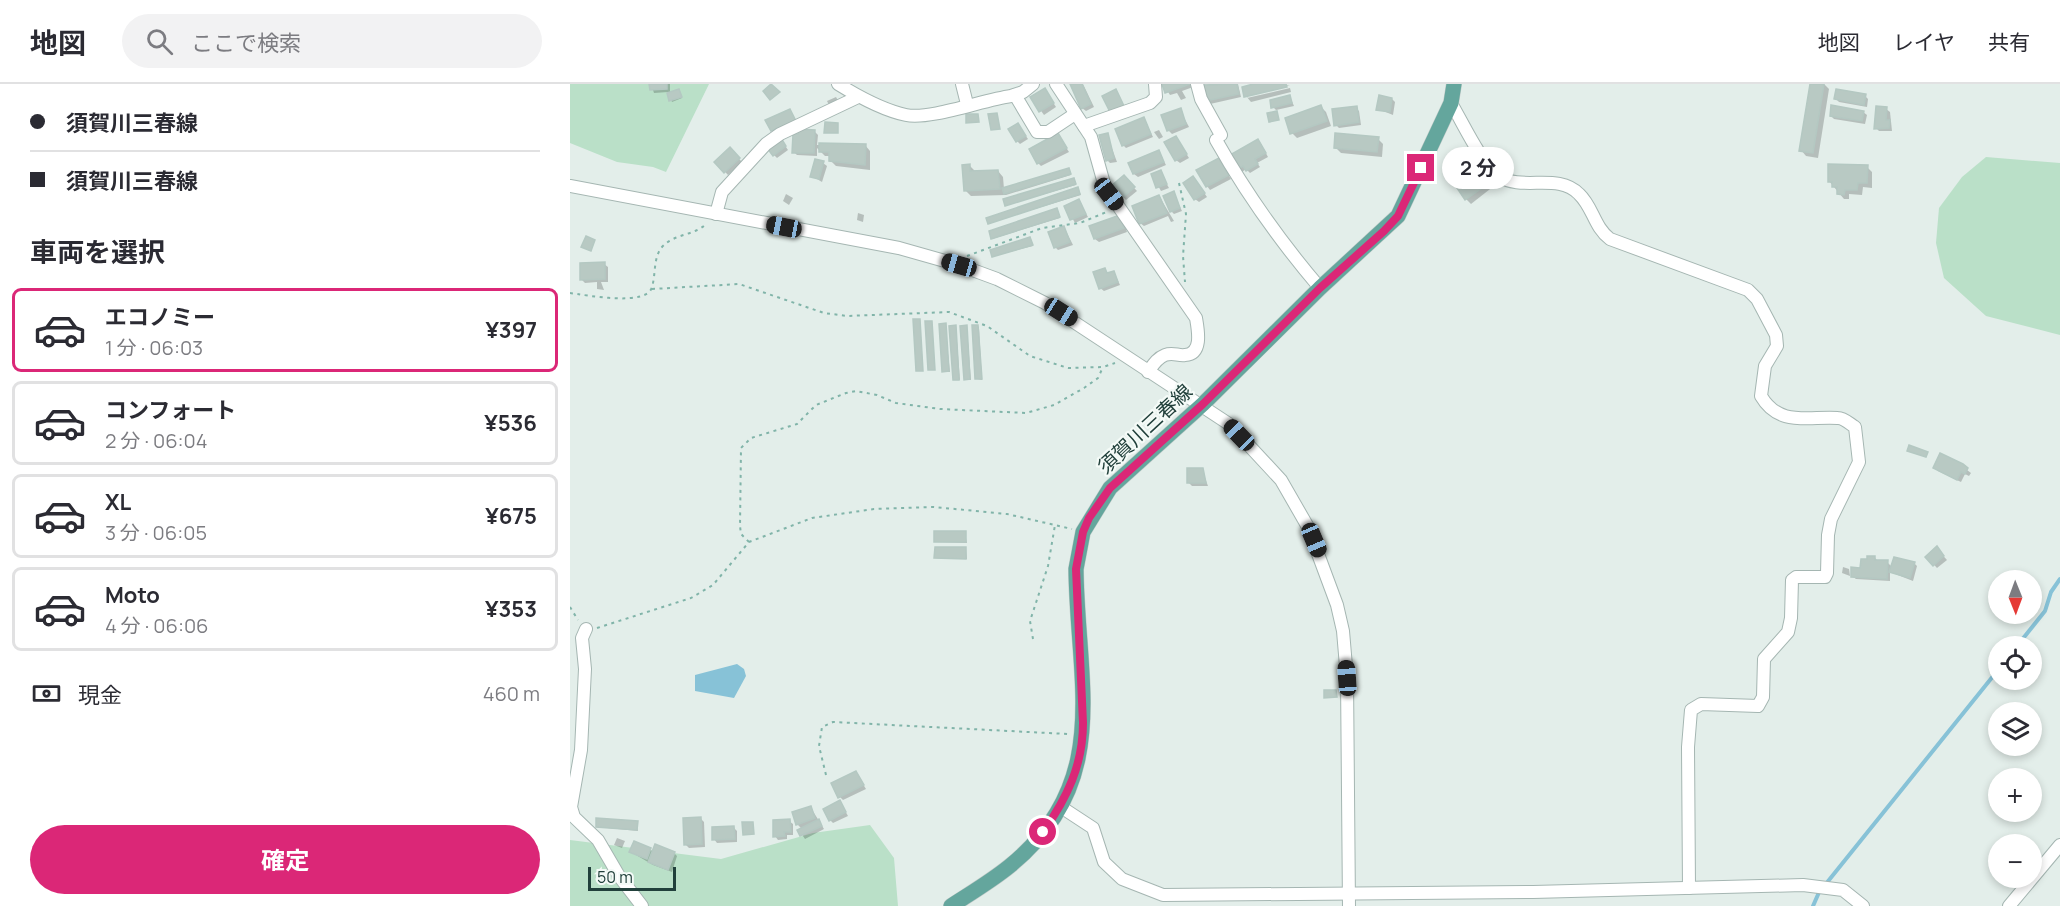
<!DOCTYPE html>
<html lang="ja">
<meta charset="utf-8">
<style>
body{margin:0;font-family:Manrope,"Noto Sans JP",sans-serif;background:#f2f2f3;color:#2b2b33;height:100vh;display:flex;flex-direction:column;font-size:22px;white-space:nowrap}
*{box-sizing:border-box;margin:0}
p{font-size:20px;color:#7c7c81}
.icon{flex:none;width:33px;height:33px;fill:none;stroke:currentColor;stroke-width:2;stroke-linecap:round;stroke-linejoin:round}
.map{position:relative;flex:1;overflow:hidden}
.side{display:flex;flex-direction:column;background:#fff;width:570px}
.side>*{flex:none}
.guide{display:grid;align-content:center;height:132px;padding:0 30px;background:#fff}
.needle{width:39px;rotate:179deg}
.fabs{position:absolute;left:1418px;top:486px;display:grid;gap:12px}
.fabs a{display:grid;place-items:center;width:54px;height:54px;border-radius:50%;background:#fff;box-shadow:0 3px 9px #0003;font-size:30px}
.scale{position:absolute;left:18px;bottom:15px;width:88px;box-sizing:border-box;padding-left:6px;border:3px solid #21403b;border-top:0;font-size:16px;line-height:21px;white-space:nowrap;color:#21403b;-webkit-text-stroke:4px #f4faf7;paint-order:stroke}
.end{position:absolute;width:27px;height:27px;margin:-14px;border:8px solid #db2777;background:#fff;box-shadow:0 0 0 3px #fff}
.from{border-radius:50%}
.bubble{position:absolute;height:42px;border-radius:21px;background:#fff;box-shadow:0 3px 9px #0003;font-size:20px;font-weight:700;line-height:42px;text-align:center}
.car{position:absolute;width:18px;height:36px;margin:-18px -9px;border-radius:8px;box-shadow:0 0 4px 2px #0007;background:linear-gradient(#222 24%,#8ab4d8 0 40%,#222 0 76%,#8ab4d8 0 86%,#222 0)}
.guide b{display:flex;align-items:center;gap:21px;height:57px;font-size:22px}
.guide b+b{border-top:2px solid #e1e1e2}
.guide i{width:15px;height:15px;background:#2b2b33}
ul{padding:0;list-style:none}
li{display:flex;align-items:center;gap:18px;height:84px;margin:0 12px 9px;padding:0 18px;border:3px solid #e1e1e2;border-radius:9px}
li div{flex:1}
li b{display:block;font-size:22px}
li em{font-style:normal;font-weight:700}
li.current{border-color:#db2777}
li>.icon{width:54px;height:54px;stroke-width:1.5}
h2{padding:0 30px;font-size:27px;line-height:72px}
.pay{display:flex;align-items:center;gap:15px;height:66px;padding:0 30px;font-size:22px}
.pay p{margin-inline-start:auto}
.button{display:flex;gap:12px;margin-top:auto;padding:12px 30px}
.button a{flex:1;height:69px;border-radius:36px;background:#db2777;color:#fff;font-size:24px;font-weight:700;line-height:69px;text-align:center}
header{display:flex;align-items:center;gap:36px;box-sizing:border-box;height:84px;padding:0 30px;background:#fff;border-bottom:2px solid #e1e1e2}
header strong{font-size:28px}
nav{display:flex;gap:33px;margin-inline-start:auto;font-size:21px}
.search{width:420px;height:54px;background:#f2f2f3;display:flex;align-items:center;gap:15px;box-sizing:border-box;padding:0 21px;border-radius:33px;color:#7c7c81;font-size:22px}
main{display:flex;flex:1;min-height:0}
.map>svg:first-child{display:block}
.green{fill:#bae0c8}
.water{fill:#87c2d7}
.shadow{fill:#0003}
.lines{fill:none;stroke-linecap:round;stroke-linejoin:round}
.stream{stroke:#87c2d7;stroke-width:4}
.building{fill:#b8c9c3;stroke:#b4c8c2;stroke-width:1.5}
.minor-casing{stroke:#a5b6b2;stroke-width:14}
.major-casing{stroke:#c1cac8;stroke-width:16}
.path{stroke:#81b4a9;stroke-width:2;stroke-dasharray:3 4.5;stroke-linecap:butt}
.minor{stroke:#fff;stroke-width:12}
.major{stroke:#64a69d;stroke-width:15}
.route{stroke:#db2777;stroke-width:8}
.labels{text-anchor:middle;stroke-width:4.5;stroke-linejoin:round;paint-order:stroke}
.street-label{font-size:20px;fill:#21403b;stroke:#f4faf7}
</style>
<header>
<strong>地図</strong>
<div class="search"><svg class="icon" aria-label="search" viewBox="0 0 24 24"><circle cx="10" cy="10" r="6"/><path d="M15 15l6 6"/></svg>ここで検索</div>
<nav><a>地図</a><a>レイヤ</a><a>共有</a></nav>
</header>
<main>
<section class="side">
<div class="guide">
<b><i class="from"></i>須賀川三春線</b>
<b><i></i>須賀川三春線</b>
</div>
<h2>車両を選択</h2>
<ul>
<li class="current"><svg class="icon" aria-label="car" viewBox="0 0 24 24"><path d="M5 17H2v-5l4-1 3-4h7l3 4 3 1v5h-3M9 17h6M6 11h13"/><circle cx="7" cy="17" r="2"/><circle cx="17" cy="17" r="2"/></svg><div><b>エコノミー</b><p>1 分 · 06:03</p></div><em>¥397</em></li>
<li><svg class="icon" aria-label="car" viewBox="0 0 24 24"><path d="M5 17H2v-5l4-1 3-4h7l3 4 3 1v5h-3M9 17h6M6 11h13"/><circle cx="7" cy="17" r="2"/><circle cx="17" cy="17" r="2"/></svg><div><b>コンフォート</b><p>2 分 · 06:04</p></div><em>¥536</em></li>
<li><svg class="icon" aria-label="car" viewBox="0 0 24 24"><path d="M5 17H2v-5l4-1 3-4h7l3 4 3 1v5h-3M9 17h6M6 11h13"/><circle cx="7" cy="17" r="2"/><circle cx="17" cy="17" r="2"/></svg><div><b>XL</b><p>3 分 · 06:05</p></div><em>¥675</em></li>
<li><svg class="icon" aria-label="car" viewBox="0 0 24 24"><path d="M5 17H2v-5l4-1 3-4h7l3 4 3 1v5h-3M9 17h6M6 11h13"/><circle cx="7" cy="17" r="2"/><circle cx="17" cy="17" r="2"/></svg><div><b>Moto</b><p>4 分 · 06:06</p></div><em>¥353</em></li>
</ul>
<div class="pay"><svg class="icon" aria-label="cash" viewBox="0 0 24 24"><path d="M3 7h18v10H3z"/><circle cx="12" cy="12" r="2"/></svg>現金<p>460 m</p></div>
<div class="button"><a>確定</a></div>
</section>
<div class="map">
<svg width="1490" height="822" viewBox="0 0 1490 822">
<rect width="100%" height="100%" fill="#e3eeea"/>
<g class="green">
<polygon points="0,0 139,0 96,88 83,83 47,78 0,59"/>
<polygon points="1416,73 1490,79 1490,251 1416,232 1374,194 1366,159 1369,124 1392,93"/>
<polygon points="300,741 324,774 328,822 0,822 0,756 151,775 243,749"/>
</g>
<polygon class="water" points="167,580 174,585 176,592 164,614 125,607 125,591"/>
<g class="shadow">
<polygon points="81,0 100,0 100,10 110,8 112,14 102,18 98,8 84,9"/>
<polygon points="501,0 513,0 524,23 516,27 512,24"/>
<polygon points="593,0 626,0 626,2 612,7 616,14 611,16 607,9 600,11"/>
<polygon points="643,0 668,0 671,13 640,20 633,2"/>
<polygon points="687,0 720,1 677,11 677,14 720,4 721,8 681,18 676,12"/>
<polygon points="1241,0 1254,0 1259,5 1248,74 1236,72 1231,66"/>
<polygon points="475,6 486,23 474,31 462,14"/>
<polygon points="1295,12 1298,15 1297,23 1269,18 1266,15"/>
<polygon points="266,13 270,20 260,23 257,17"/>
<polygon points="720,13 724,22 706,26 703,23"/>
<polygon points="822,15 825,18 823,31 808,25"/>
<polygon points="751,23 756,28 761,42 727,54 722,49"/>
<polygon points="786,24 789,27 791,41 769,44 766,41"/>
<polygon points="1316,25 1320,28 1322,47 1309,47 1306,44"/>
<polygon points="610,26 619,43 602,50 598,46"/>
<polygon points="1293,28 1297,31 1295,40 1264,35 1261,32"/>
<polygon points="574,35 583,53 556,64 553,61"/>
<polygon points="448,41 458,55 450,60 447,57"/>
<polygon points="589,46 593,53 589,55 584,48"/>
<polygon points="244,47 248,51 247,61 295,61 300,67 300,86 266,82 261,77 261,72 255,72 247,64 247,72 227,71 224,68"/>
<polygon points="488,51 499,68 471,82 468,79"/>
<polygon points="537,51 547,78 540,79 537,76"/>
<polygon points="606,53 619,74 610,79 606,76"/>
<polygon points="808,55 813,60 812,73 771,69 765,63"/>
<polygon points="214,60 218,66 207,74 204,71"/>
<polygon points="691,60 698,73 687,79 690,83 680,89 676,85 672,88 669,84"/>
<polygon points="160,65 172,78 158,91 146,78"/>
<polygon points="589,68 596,81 568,93 564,90 560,80"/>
<polygon points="649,76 661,95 640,106 637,102"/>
<polygon points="253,79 257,82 252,98 242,92"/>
<polygon points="916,81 929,98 901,120 896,115"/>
<polygon points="400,82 405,87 428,87 433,93 434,105 499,85 501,91 436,111 401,112 395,106"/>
<polygon points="1297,83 1302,88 1302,104 1293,103 1292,111 1279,110 1279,115 1274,115 1259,97"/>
<polygon points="590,88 599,104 591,107 582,91"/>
<polygon points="554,93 567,107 556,116 543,102"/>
<polygon points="505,97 506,101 436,121"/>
<polygon points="626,97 637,113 629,118 625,115"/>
<polygon points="508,104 511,111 419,139"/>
<polygon points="603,109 612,127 604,130 601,127"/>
<polygon points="216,110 223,114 219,121 213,117"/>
<polygon points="589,112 604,137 601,138 598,132 574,142 570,139"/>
<polygon points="509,117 518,133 505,139 496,123"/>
<polygon points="488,127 490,134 422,155 420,148"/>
<polygon points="288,129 294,131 293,138 287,136"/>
<polygon points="553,136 557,148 529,158 525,155 521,143"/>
<polygon points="494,143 503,161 488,166 485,163"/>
<polygon points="461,156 463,162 424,172"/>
<polygon points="34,180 38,183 38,198 31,198 34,206 27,205 27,198 15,199 11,195"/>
<polygon points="534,186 538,190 544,188 550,201 534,207 530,204"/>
<polygon points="361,238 365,286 361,286 360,285"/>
<polygon points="375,241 380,288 375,288 374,287"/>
<polygon points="408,242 409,244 412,296 407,295"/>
<polygon points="385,243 386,244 390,296 384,295"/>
<polygon points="396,243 397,244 401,296 395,295"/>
<polygon points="1371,371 1397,386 1401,389 1399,392 1395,390 1391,398 1368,387 1365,384"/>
<polygon points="632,386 638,402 622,402 618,398"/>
<polygon points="395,449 397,459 366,458"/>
<polygon points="396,465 397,475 366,474"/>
<polygon points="1367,465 1377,476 1367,484 1357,473"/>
<polygon points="1305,474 1308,477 1317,478 1322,483 1344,479 1347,482 1343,497 1320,488 1320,497 1286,495 1282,492"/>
<polygon points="1273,483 1279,485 1280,492 1272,489"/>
<polygon points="286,689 296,705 273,716 270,713"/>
<polygon points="270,718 278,732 263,739 260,736"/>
<polygon points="241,724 254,745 235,755 229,746 232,745 227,740"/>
<polygon points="131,735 134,738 135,763 119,764 116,761"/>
<polygon points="219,737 223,740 223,751 217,751 217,755 208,756 205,752"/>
<polygon points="67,739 68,747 27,743"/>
<polygon points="164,744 167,747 167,758 147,759 144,755"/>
<polygon points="47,754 55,757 52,764 44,761"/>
<polygon points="80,765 83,768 104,769 107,772 102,788 83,781 61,768"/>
</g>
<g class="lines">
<g class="stream">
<polyline points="1447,562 1475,527 1481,508 1490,495"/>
<polyline points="1255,801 1428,586"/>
<polyline points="1243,822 1250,806"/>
</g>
</g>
<g class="building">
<polygon points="79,0 97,0 97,5 80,6"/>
<polygon points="201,0 210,8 200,16 193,7"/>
<polygon points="500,0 512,0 521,20 511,25"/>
<polygon points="592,0 620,0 595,9"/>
<polygon points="667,0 669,10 635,17 632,1"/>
<polygon points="683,0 716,0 717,3 674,13 672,3"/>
<polygon points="1240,0 1254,0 1243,69 1229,67"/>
<polygon points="475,4 484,19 469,28 460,13"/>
<polygon points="109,5 112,13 99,17 97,9"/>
<polygon points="546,5 555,24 541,30 532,12"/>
<polygon points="1266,5 1296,10 1294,21 1264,15"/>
<polygon points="720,11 722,19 701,24 700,16"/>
<polygon points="809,11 822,14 820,28 806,26"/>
<polygon points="751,21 757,37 720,50 715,34"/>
<polygon points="1261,21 1294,27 1292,37 1260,32"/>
<polygon points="787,22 789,38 764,42 762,25"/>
<polygon points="1306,22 1317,23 1316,36 1320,36 1319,44 1304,45"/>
<polygon points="611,24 616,40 597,47 591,31"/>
<polygon points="220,25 226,37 201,47 195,36"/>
<polygon points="707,27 709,36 699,38 697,29"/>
<polygon points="427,29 430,45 421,46 418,30"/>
<polygon points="396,30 408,30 409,38 396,39"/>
<polygon points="574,33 581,50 552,62 545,45"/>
<polygon points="255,38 268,39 268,49 254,49"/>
<polygon points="448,39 456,52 446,58 438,45"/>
<polygon points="228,45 245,46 244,69 222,69 223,50 228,50"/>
<polygon points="488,49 497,64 467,80 459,65"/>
<polygon points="538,49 544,74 536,77 529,51"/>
<polygon points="765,49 809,53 807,68 764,64"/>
<polygon points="606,52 617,70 605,77 594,58"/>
<polygon points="211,54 216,62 203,72 197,64"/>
<polygon points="688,55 696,69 685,75 688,80 676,87 673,82 668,85 660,71"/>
<polygon points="249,59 296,60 295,81 259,77 259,68 249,68"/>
<polygon points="160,63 170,74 154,89 144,78"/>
<polygon points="589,66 594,78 563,90 558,79"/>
<polygon points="649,74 659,91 636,103 626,86"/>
<polygon points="245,75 254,77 249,95 240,93"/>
<polygon points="916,79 926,94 895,116 885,101"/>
<polygon points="400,80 400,87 428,86 430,105 394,107 392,81"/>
<polygon points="1258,80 1298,81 1297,99 1288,99 1287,106 1275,106 1274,111 1267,110 1267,103 1262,103 1262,98 1258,98"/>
<polygon points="499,84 501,90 434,110 432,104"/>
<polygon points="591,86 597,100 586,104 581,90"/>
<polygon points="554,91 565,103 552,114 541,102"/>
<polygon points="623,92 635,109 624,116 613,99"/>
<polygon points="504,94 506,100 435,122 433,115"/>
<polygon points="508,103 510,110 418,140 416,134"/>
<polygon points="604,107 610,124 600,128 593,112"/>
<polygon points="589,111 597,129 569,140 562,122"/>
<polygon points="509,115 516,130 500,136 494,122"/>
<polygon points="487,124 490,133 421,155 419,147"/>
<polygon points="550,131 554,144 524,155 519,142"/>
<polygon points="494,142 500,158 484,164 478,148"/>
<polygon points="16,152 25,156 21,167 11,163"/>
<polygon points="460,153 463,161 422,173 420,166"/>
<polygon points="35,178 35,195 10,196 10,179"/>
<polygon points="535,184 537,189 544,187 548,198 529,205 523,188"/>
<polygon points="343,235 350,235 353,287 346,287"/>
<polygon points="355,237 362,237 365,286 358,286"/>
<polygon points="376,239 379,287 372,288 369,240"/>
<polygon points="386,241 389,296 383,296 379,242"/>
<polygon points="397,241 400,295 394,296 390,242"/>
<polygon points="402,241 408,241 412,295 405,295"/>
<polygon points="1339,361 1358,368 1356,373 1337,367"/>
<polygon points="1370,369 1393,380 1398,384 1395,390 1391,388 1387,396 1363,384"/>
<polygon points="617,384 633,384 636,399 617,399"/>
<rect x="364" y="447" width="32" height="11"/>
<polygon points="1367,462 1374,472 1363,482 1355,473"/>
<polygon points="365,463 396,463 396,475 364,474"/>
<polygon points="1297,472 1305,472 1305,476 1318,476 1317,495 1281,493 1281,483 1290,484 1291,475 1297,475"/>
<polygon points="1324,473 1345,478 1340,494 1319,488"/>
<polygon points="754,606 766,606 767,613 754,614"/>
<polygon points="286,687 294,701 268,714 261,699"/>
<polygon points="270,716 276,728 259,737 253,725"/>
<polygon points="241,722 245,734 226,741 222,728"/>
<polygon points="131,733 132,760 114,761 113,734"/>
<polygon points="26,734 68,737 67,746 26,743"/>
<polygon points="220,735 221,748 214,748 215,752 203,753 203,736"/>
<polygon points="249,735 252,742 230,752 227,746"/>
<polygon points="172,738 183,738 184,750 173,751"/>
<polygon points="164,742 165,755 142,756 142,743"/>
<polygon points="64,757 81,764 77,775 59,768"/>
<polygon points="85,760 105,768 98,786 78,778"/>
</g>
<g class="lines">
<g class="minor-casing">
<g id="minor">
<path d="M268 0C289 13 312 26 336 31 360 36 413 16 441 12L453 8 463 0"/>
<polyline points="392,0 397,20"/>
<path d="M486 0 521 53 535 103 626 234C628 246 633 270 615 271 608 272 603 268 595 271 587 274 583 281 578 288"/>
<polyline points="627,0 631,15 651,51"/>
<polyline points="445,11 467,48 478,48 505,30"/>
<path d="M881 19C893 39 911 79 929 92 952 108 988 88 1009 110 1023 123 1024 143 1040 155L1178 206 1187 215 1206 251 1207 262 1195 282 1191 312C1209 343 1238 332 1268 334 1274 334 1280 340 1285 343L1289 378 1261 435 1258 451 1257 489 1255 493H1226L1222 496 1221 534 1218 548 1194 575 1193 613 1188 622 1131 620 1121 626 1118 663 1119 804"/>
<polyline points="514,42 580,19 586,13 585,0"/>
<path d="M646 56C677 111 709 156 750 204"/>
<polyline points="0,102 329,164 389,181 427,195 475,219 659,340 711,396 738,443 767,521 773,547 777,594 779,822"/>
<polyline points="146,130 152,108 196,60 210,50 288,13"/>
<polyline points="16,545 12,554 15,585 11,666 1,723 4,733 28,756 49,792 72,822"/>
<polyline points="491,723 523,744 534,778 552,795 593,811 963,808 1233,801 1273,806 1293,822"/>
<polyline points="1439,822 1490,761"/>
</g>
</g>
<g class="major-casing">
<path id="major" d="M381 822C401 809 423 796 441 781 543 697 507 598 506 485L513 448 540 404 633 320 750 204 828 132 881 19 884 0"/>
</g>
<g class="path">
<polyline points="609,99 616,130 613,172 615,198"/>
<polyline points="397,172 472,144 510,139 539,127"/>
<polyline points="82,205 169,200 254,229 277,232 379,228 417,242 460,272 498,284 533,283 545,279"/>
<path d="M0 209C16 211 77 223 82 203 86 190 83 174 92 163 105 149 124 152 136 140"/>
<polyline points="179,458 171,450 170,442 171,364 181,354 227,340 246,321 276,309 286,307 307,311 326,319 370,325 456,329 484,321 514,304 528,294 533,283"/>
<polyline points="0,523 8,536"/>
<polyline points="27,544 121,514 143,501 179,458 242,434 304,425 364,423 437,430 502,445"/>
<polyline points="463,555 460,537 478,482 485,441"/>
<polyline points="256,691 249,662 252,643 263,638 498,650"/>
</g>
<use href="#minor" class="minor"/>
<use href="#major" class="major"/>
</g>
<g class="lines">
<path class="route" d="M473 748C497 714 513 681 513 639L506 485 513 448 519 434 540 404 633 320 750 204 814 147 828 132 851 84"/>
</g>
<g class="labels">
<g class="street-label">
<text transform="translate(575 345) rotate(-43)" y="7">須賀川三春線</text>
</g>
</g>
</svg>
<div class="fabs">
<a><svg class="needle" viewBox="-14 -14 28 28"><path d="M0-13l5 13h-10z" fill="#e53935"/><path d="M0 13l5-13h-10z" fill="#7c7c81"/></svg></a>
<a><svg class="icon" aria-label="locate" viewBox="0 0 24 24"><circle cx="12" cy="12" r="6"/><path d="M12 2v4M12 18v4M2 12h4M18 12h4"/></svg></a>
<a><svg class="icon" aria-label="layers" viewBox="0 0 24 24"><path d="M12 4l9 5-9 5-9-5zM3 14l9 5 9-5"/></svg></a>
<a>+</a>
<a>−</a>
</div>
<div class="scale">50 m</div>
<i class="end from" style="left:473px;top:748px"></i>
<i class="end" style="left:851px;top:84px"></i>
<div class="bubble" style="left:872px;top:63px;width:72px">2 分</div>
<i class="car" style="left:539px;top:110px;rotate:142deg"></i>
<i class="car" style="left:214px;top:143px;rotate:281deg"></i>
<i class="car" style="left:389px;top:181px;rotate:286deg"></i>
<i class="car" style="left:491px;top:228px;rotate:122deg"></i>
<i class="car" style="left:669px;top:351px;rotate:316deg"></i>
<i class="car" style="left:744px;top:456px;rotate:157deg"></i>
<i class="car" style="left:777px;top:594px;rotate:356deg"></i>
</div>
</main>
